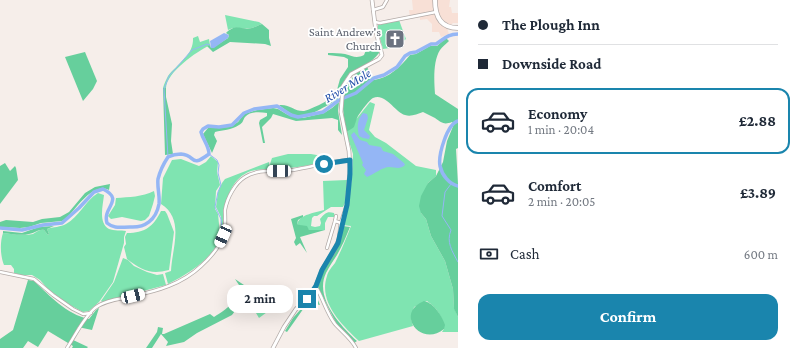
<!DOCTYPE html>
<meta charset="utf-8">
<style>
body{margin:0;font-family:"Crimson Pro",serif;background:#f2f2f3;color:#1f2937;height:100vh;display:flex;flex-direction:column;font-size:15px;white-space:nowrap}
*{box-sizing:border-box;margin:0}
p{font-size:13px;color:#747a83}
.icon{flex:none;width:22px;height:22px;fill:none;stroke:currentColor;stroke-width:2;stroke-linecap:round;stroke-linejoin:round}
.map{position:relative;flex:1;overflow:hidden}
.side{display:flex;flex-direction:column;background:#fff;width:340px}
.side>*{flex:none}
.hud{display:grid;align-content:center;height:88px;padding:0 20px;background:#fff}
.end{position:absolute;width:18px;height:18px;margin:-9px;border:5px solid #1a85ad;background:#fff;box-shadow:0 0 0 2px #fff}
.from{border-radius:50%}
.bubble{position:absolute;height:28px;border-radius:12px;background:#fff;box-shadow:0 4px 16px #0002;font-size:13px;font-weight:700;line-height:28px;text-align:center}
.car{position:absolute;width:12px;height:24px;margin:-12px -6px;border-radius:5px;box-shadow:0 0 3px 1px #0007;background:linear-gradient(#fff 24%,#345 0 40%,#fff 0 76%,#345 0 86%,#fff 0)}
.hud b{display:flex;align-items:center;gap:14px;height:38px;font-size:15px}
.hud b+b{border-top:1px solid #e0e1e3}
.hud i{width:10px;height:10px;background:#1f2937}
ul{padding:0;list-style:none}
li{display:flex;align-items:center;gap:12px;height:66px;margin:0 8px 6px;padding:0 12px;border:2px solid transparent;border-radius:12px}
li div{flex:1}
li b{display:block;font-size:15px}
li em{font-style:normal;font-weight:700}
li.current{border-color:#1a85ad}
li>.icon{width:36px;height:36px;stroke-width:1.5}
.pay{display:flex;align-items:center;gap:10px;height:44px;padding:0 20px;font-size:15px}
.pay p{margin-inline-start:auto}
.primary-button{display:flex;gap:8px;margin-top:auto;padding:8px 20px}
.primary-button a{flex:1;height:46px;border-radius:12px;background:#1a85ad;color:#fff;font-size:16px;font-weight:700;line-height:46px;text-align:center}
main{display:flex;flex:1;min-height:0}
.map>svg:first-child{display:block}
.commercial{fill:#f8e0d6}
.green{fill:#7fe4b1}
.forest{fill:#66cf9c}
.water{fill:#94b6f5}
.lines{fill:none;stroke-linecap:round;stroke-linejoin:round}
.stream{stroke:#94b6f5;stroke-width:1}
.river{stroke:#94b6f5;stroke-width:3.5}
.minor-casing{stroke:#b3aba8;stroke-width:4}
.tertiary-casing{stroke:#b3aba8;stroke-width:4.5}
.primary-casing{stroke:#b3aba8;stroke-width:5.5}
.minor{stroke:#fff;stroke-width:2.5}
.tertiary{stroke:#fff;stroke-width:3}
.primary{stroke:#fff;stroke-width:4}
.route{stroke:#1a85ad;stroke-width:5}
.labels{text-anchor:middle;stroke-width:3.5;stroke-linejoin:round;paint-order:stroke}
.worship-label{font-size:12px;fill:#5b616d;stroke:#fff;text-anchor:end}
.water-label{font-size:13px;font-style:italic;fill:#2450aa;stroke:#fff}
</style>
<main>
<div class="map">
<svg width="458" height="348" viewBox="0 0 458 348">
<rect width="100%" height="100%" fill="#f6eeea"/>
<polygon class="commercial" points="412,0 450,0 449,7 451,7 452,13 458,13 458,23 453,23 447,28 449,34 441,37 439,32 432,32 432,24 427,19 420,20 420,17 410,18 409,10 413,10"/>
<g class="green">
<path d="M225 15 259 22 262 24C259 25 255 27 252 28 244 30 237 25 228 30Z"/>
<polygon points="399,20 406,39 396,47 383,49 378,32 378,25"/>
<path d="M198 36 200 42 209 39 210 45C196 52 167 72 166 88H163C164 84 166 80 168 76 177 64 194 55 193 38Z"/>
<path d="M370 102 375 104 369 130 375 137 386 143 416 166 436 170V176L428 183 421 213 426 219 431 236 445 261 453 289 454 308 458 317V332H442L444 329C444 318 436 307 427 301L414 307 411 319 413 326 359 341C342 325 318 302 327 276 328 271 332 267 335 263 341 251 346 239 351 226L343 225 349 199 352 178 353 154 346 132Z"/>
<path d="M288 154H311L328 157 329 160C311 166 290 169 271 168L270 164 272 158Z"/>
<path d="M211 156 218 162 217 172 220 185 216 191 215 209 218 214 220 234 221 217 216 207 218 192 222 183 225 179 269 162 270 169C264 170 257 169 251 171 233 177 226 197 224 215 222 226 223 237 216 247 204 264 186 275 168 284L165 273 171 271C172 248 185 219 161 204L163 178 172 160 181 159 199 166 206 162Z"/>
<path d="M347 180 345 203 343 207H331L317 216H314L312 218 311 226 315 227 320 226 321 223 320 219C325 213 327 211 334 213L335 217H328L325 223V230H309L297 224C300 214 315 213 324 210L323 181Z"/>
<path d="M154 191 155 196 153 204 149 216 145 220 141 221 122 217 111 219 108 216 115 205 116 198C129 197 142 197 154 191Z"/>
<path d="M98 193 104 195C103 205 98 223 109 229 114 231 121 230 126 231L124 237V243L113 282 99 302 89 311 83 312 68 304 49 290 40 280 32 275H21L14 273V269L11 265H4C0 255 0 242 3 233 12 234 23 236 33 234 37 232 39 229 44 230L48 235 49 234 47 229C53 227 61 227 66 224 79 217 85 201 98 193Z"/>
<path d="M161 211H165L167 214 174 232 169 270C150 275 142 270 127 259L124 247 126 244 125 237 127 233C145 233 153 227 161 211Z"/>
<polygon points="123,258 128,260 134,266 147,272 157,275 163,274 166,285 102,302 101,301 114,282"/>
<polygon points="270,302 274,307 259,318 256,313"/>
</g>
<g class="forest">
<path d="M262 24 269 30V38L271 46 265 44 230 42 213 52 207 46 210 45 211 48H212L228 38 229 35 226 33C238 22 240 31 252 28 255 27 259 25 262 24Z"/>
<path d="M446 38 449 41C446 44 442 47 440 50 433 61 434 80 435 94L458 109V148L456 149 458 184V317L454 309 453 289 445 261 431 236 426 219 421 213 419 206 421 196 428 183 436 176 443 162 447 141 454 124 452 122C444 125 442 123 435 118 431 116 427 114 423 112 417 114 411 117 405 115 395 112 385 92 373 98 369 100 359 114 357 118 356 121 355 124 354 127 352 129 349 130 346 132L343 109 345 89 355 74 367 67 374 80C389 78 400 67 410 55L416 54 430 46H437Z"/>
<path d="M377 46H378L379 53C362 75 345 62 339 98 328 105 305 121 292 114 288 112 283 108 279 105 290 104 294 111 303 111 309 111 328 100 335 97L340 79 348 67V59L344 57 328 55V53C334 53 340 53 345 54 353 56 356 59 364 55L366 50H375Z"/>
<polygon points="85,52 97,81 93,89 83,101 65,57"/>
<polygon points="163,88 166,88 166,97 172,124 171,141 173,154 165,155"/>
<path d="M339 102 338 111 342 135 338 130V120L332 118 296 121 273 114 271 118 262 127 265 143H263L259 123 260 120 267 116V113C260 112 250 111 245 117 243 120 243 123 239 125 231 130 223 130 215 132L214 135 217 141 212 153 203 134 208 128 230 127 238 122 244 114 257 110 273 108 278 109 288 115 303 118 324 113 332 108Z"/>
<polygon points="5,163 10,171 15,166 16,168 18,180 0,204 0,166"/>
<path d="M110 184 109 190C93 182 77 207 67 218L62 221 41 223 29 227 20 228 0 227V222L6 220 33 222 42 219 60 217 69 212 85 193 95 187Z"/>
<polygon points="303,215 303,217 298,220 297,224 300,225 307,226 309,230 325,230 300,237 307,253 300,243 296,246 294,242 296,238 291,219"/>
<path d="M54 226 47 229 49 234 48 235 44 230C39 229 35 233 29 234 21 236 12 234 3 233V231L22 233 39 227Z"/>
<path d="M343 226 350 227C346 237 342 246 337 255 333 261 329 267 326 273 314 298 341 326 357 341L354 343 336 323 318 287 325 266 337 247Z"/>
<path d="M235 279 244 285 248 295 246 296 232 315 197 333 184 342 166 346 168 342 161 334 152 348H146L157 332 158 327 163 328 162 334H164L210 314 214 317C229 308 234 303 241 288Z"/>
<path d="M28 280 34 281C50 296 66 314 89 319L96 310 99 308 92 330 78 327 71 339 88 347 87 348H72L73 346 48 331 38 347 28 341 23 348H0V339L13 330Z"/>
<polygon points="315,293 320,305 315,304 306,305 287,332 285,331 293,318"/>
<path d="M424 301C434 303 442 316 445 325L444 329C421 348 394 313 424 301Z"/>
</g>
<g class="water">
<polygon points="224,33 229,35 228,38 214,48 211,48 210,41"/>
<path d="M363 113 367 114 368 118 364 130 370 136 369 139 363 138 359 136C357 127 357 120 363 113Z"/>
<path d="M354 132 360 140 367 142 369 145 381 147 383 151 393 154 404 163 405 165C399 170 396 167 389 167 383 167 374 174 367 177L364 174 366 170 362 165 363 163 351 135Z"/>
</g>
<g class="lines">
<g class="stream">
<polyline points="209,154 217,160 219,165 218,173 221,185 218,192 215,207 221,219 222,229 220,236"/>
<polyline points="168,157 164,89 169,76 192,50 207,44 210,45"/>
<path d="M451 184 445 192 442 216 451 230C446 242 452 251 458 262"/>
</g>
<g class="river">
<path d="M458 121C447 124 438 155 440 166 442 175 449 184 458 186"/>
<path d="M0 228 22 230 43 225 62 223 79 208 94 192 103 189C125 200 102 207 107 223 114 229 121 227 130 227 145 228 156 220 159 204 160 196 157 187 158 179 160 171 164 163 168 157 172 155 177 154 181 154 197 155 189 169 209 154 209 146 203 140 201 132L203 129 208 126 219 127 232 125 244 113 254 109 277 106 291 115 298 117 323 112 339 100 356 93 374 78 384 75 397 67 405 56 410 53 416 52 431 44H436C444 39 448 34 458 34"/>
</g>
<g class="minor-casing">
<g id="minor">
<polyline points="373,10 383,7 387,0"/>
<polyline points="375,22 380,23 436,12"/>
<polyline points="336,216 335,221 341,223"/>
<polyline points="327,248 335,221"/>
<polyline points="0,272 34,279 53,295 73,309 83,314 91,313"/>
<path d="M316 287C323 298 326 312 335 324 342 332 351 338 356 348"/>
<path d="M67 348C75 336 84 317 95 308 105 300 121 299 133 296 157 291 182 284 201 266 211 257 220 247 224 234 226 226 225 218 225 210 227 198 235 183 245 177 259 168 277 172 293 170 312 167 330 161 350 160"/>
</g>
</g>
<g class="tertiary-casing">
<polyline id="tertiary" points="273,348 284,327 296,309 310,296 314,290 323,268 334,251 339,239 341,223 347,205 350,169 349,151 341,112 343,86 351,74 379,59 382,55 376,32 372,0"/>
</g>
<g class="primary-casing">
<path id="primary" d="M435 0C435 16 440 28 458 28"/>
</g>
<use href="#minor" class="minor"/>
<use href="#tertiary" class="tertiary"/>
<use href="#primary" class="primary"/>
</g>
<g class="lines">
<polyline class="route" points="307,299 316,286 322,270 338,243 347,205 350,174 350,160 324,164"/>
</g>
<defs>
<g id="church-square" transform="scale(1)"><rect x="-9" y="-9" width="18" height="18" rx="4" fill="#6b7280" stroke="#fff"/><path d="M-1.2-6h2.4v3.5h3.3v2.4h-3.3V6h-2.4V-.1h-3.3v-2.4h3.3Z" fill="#fff"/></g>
</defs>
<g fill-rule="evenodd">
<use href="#church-square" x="395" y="39"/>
</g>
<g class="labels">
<g class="worship-label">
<text x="381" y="36">Saint Andrew's<tspan x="381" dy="14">Church</tspan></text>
</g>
<g class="water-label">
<text transform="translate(347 85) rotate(-32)" y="5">River Mole</text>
</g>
</g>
</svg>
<i class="end from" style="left:324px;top:164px"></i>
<i class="end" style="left:307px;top:299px"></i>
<div class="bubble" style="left:227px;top:285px;width:66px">2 min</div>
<i class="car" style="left:279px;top:171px;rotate:270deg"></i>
<i class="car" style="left:223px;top:236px;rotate:204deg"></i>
<i class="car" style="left:133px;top:296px;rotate:77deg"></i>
</div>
<section class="side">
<div class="hud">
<b><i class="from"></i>The Plough Inn</b>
<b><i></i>Downside Road</b>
</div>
<ul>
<li class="current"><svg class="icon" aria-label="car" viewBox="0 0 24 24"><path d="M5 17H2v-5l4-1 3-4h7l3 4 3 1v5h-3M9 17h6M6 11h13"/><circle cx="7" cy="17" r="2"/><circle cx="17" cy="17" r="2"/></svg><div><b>Economy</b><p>1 min · 20:04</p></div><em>£2.88</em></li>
<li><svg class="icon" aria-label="car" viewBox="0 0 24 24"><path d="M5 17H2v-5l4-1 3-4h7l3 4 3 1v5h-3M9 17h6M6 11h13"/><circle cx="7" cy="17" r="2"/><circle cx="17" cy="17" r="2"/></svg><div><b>Comfort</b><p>2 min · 20:05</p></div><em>£3.89</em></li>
</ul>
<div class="pay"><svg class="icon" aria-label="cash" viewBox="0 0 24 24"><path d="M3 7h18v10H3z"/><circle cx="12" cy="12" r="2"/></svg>Cash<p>600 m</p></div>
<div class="primary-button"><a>Confirm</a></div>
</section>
</main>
